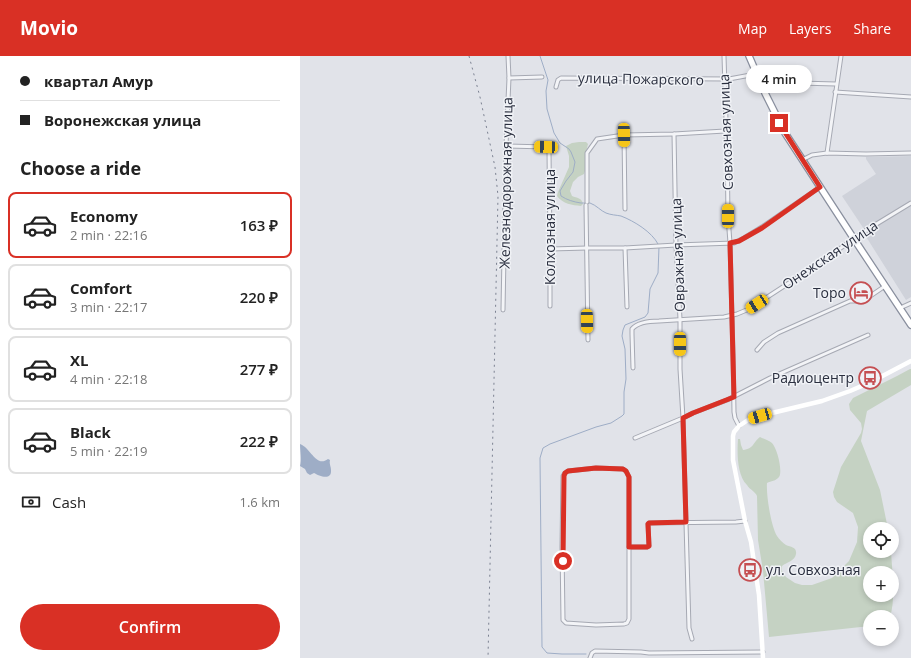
<!DOCTYPE html>
<meta charset="utf-8">
<style>
body{margin:0;font-family:"Open Sans",sans-serif;background:#f2f2f2;color:#222;height:100vh;display:flex;flex-direction:column;font-size:15px;white-space:nowrap}
*{box-sizing:border-box;margin:0}
p{font-size:13px;color:#767676}
.icon{flex:none;width:22px;height:22px;fill:none;stroke:currentColor;stroke-width:2;stroke-linecap:round;stroke-linejoin:round}
.map{position:relative;flex:1;overflow:hidden}
.side{display:flex;flex-direction:column;background:#fff;width:300px}
.side>*{flex:none}
.hud{display:grid;align-content:center;height:88px;padding:0 20px;background:#fff}
.tools{position:absolute;left:563px;top:466px;display:grid;gap:8px}
.tools a{display:grid;place-items:center;width:36px;height:36px;border-radius:50%;background:#fff;box-shadow:0 2px 6px #0003;font-size:20px}
.end{position:absolute;width:18px;height:18px;margin:-9px;border:5px solid #d93025;background:#fff;box-shadow:0 0 0 2px #fff}
.from{border-radius:50%}
.bubble{position:absolute;height:28px;border-radius:14px;background:#fff;box-shadow:0 2px 6px #0003;font-size:13px;font-weight:600;line-height:28px;text-align:center}
.car{position:absolute;width:12px;height:24px;margin:-12px -6px;border-radius:5px;box-shadow:0 0 3px 1px #0007;background:linear-gradient(#f5c518 24%,#345 0 40%,#f5c518 0 76%,#345 0 86%,#f5c518 0)}
.hud b{display:flex;align-items:center;gap:14px;height:38px;font-size:15px}
.hud b+b{border-top:1px solid #e0e0e0}
.hud i{width:10px;height:10px;background:#222}
ul{padding:0;list-style:none}
li{display:flex;align-items:center;gap:12px;height:66px;margin:0 8px 6px;padding:0 12px;border:2px solid #e0e0e0;border-radius:8px}
li div{flex:1}
li b{display:block;font-size:15px}
li em{font-style:normal;font-weight:600}
li.active{border-color:#d93025}
li>.icon{width:36px;height:36px;stroke-width:1.5}
h2{padding:0 20px;font-size:18px;line-height:48px}
.pay{display:flex;align-items:center;gap:10px;height:44px;padding:0 20px;font-size:15px}
.pay p{margin-inline-start:auto}
.action{display:flex;gap:8px;margin-top:auto;padding:8px 20px}
.action a{flex:1;height:46px;border-radius:24px;background:#d93025;color:#fff;font-size:16px;font-weight:600;line-height:46px;text-align:center}
header{display:flex;align-items:center;gap:24px;box-sizing:border-box;height:56px;padding:0 20px;background:#d93025;color:#fff}
header strong{font-size:19px}
nav{display:flex;gap:22px;margin-inline-start:auto;font-size:14px}
main{display:flex;flex:1;min-height:0}
.map>svg:first-child{display:block}
.built{fill:#cfd2da}
.green{fill:#c5d2c3;fill-rule:evenodd}
.water{fill:#9eadc6}
.lines{fill:none;stroke-linecap:round;stroke-linejoin:round}
.stream{stroke:#9eadc6;stroke-width:1}
.minor-casing{stroke:#a6a9b3;stroke-width:5}
.trunk-casing{stroke:#898f9e;stroke-width:8}
.minor{stroke:#f3f4f7;stroke-width:3}
.secondary{stroke:#fff;stroke-width:4.5}
.trunk{stroke:#fff;stroke-width:5.5}
.rail{stroke:#7b8191;stroke-width:1;stroke-dasharray:2 4;stroke-linecap:butt}
.route{stroke:#d93025;stroke-width:5}
.labels{text-anchor:middle;stroke-width:3;stroke-linejoin:round;paint-order:stroke}
.street-label{font-size:14px;fill:#2a2f3f;stroke:#f0f2f6}
.poi-label{font-size:14px;fill:#2a2f3f;stroke:#f0f2f6;text-anchor:end}
</style>
<header>
<strong>Movio</strong>
<nav><a>Map</a><a>Layers</a><a>Share</a></nav>
</header>
<main>
<section class="side">
<div class="hud">
<b><i class="from"></i>квартал Амур</b>
<b><i></i>Воронежская улица</b>
</div>
<h2>Choose a ride</h2>
<ul>
<li class="active"><svg class="icon" aria-label="car" viewBox="0 0 24 24"><path d="M5 17H2v-5l4-1 3-4h7l3 4 3 1v5h-3M9 17h6M6 11h13"/><circle cx="7" cy="17" r="2"/><circle cx="17" cy="17" r="2"/></svg><div><b>Economy</b><p>2 min · 22:16</p></div><em>163 ₽</em></li>
<li><svg class="icon" aria-label="car" viewBox="0 0 24 24"><path d="M5 17H2v-5l4-1 3-4h7l3 4 3 1v5h-3M9 17h6M6 11h13"/><circle cx="7" cy="17" r="2"/><circle cx="17" cy="17" r="2"/></svg><div><b>Comfort</b><p>3 min · 22:17</p></div><em>220 ₽</em></li>
<li><svg class="icon" aria-label="car" viewBox="0 0 24 24"><path d="M5 17H2v-5l4-1 3-4h7l3 4 3 1v5h-3M9 17h6M6 11h13"/><circle cx="7" cy="17" r="2"/><circle cx="17" cy="17" r="2"/></svg><div><b>XL</b><p>4 min · 22:18</p></div><em>277 ₽</em></li>
<li><svg class="icon" aria-label="car" viewBox="0 0 24 24"><path d="M5 17H2v-5l4-1 3-4h7l3 4 3 1v5h-3M9 17h6M6 11h13"/><circle cx="7" cy="17" r="2"/><circle cx="17" cy="17" r="2"/></svg><div><b>Black</b><p>5 min · 22:19</p></div><em>222 ₽</em></li>
</ul>
<div class="pay"><svg class="icon" aria-label="cash" viewBox="0 0 24 24"><path d="M3 7h18v10H3z"/><circle cx="12" cy="12" r="2"/></svg>Cash<p>1.6 km</p></div>
<div class="action"><a>Confirm</a></div>
</section>
<div class="map">
<svg width="611" height="602" viewBox="0 0 611 602">
<rect width="100%" height="100%" fill="#e1e3e9"/>
<polygon class="built" points="611,100 611,241 606,244 565,179 564,173 542,140 576,118 566,103 566,101"/>
<g class="green">
<path d="M279 86H286L288 88 285 100V115L284 118 278 121 273 126 270 135 272 140C277 142 282 142 283 148L281 150C272 149 263 148 257 140L258 136 269 111V100L266 90 272 87Z"/>
<path d="M610 313H611V329L567 355 561 385 580 434 588 473H570V495H591C592 514 596 543 590 561H570V570L469 581 463 515 458 484 457 440C455 435 450 434 447 429 437 419 437 397 438 383H440L441 389 443 394C454 393 453 386 460 381 464 383 469 384 472 387 477 392 483 415 479 421 476 425 471 425 467 427 466 439 471 470 477 480 479 483 483 487 486 489 491 491 497 491 496 498 495 505 487 506 482 510V515L486 521 495 527 502 529H512L532 522 549 505 557 486 558 471 553 457 537 446 534 441 533 436 541 411 561 377 562 373 561 367 550 354 549 348 553 342 597 320ZM570 517H592V539H570Z"/>
</g>
<path class="water" d="M0 388C11 392 16 412 28 403L30 404C29 408 31 410 31 414 32 425 19 420 14 417L10 419 7 417 5 413 0 410C2 404 0 395 0 388Z"/>
<g class="lines">
<g class="stream">
<path d="M240 0 248 24 246 35 247 53 254 77 260 87 269 93 271 96 275 106 273 116 266 125 260 135 261 140C267 144 274 146 281 147 284 147 288 147 290 147 296 149 301 155 306 157 311 159 316 159 321 160 334 165 352 176 358 188"/>
<polyline points="286,598 262,598 247,597 242,591 240,402 243,392 250,388 296,371 311,367 322,360 324,358 324,336 326,323 325,293 322,280 323,274 325,269 345,261 348,257 350,233 358,217 359,191"/>
</g>
<g class="minor-casing">
<g id="minor">
<polyline points="424,0 426,64 425,75 427,87 428,160 430,187 433,298 434,356 435,362 439,370"/>
<polyline points="209,22 242,21"/>
<polyline points="460,26 536,28"/>
<polyline points="256,31 258,24 261,22 429,23 456,18"/>
<polyline points="535,36 611,41"/>
<polyline points="374,78 376,189 380,263 380,313 383,362 389,572 392,583"/>
<polyline points="324,79 325,153"/>
<polyline points="206,90 246,91 249,94 250,193 250,250"/>
<polyline points="527,97 541,0"/>
<polyline points="502,104 512,99 527,97 566,98 611,97"/>
<polyline points="287,146 287,97 297,83 324,79 374,78 425,75"/>
<polyline points="286,149 288,284"/>
<polyline points="325,192 327,251"/>
<polyline points="250,193 287,192 325,192 376,189 434,187 444,182 462,171 520,131"/>
<polyline points="600,252 611,247"/>
<polyline points="203,254 206,90 209,22 208,0"/>
<polyline points="457,294 464,286 478,277 550,245 563,245 585,230"/>
<path d="M333 312 332 278V273C338 266 350 265 359 265L424 261 437 258 449 253 515 210 565 175 611 147"/>
<polyline points="335,382 383,362 393,357 427,344 470,322 568,279"/>
<polygon points="296,412 323,413 326,415 329,421 329,563 327,567 324,568 296,569 266,567 263,564 262,491 263,420 265,417 268,415"/>
<polyline points="329,491 347,491 349,490 348,468 349,467 436,466 445,465"/>
<polyline points="290,602 292,597 295,595 341,596 349,597 463,596"/>
</g>
</g>
<g class="trunk-casing">
<polyline id="trunk" points="449,0 465,37 485,77 554,183 611,269"/>
</g>
<use href="#minor" class="minor"/>
<polyline class="secondary" points="463,602 459,539 455,513 451,486 445,465 433,404 433,380 434,376 439,370 451,362 522,345 550,335 571,326 611,305"/>
<use href="#trunk" class="trunk"/>
<polyline class="rail" points="169,0 180,41 195,111 198,140 188,602"/>
</g>
<g class="lines">
<polyline class="route" points="263,505 264,420 265,417 268,415 296,412 323,413 326,415 329,421 329,491 347,491 349,490 348,468 349,467 386,466 383,362 393,357 434,341 430,187 439,185 462,172 520,131 479,67"/>
</g>
<defs>
<g id="hotel-ring" transform="scale(1.15)"><circle r="9.5" fill="#f0f2f6" stroke="#c54f52" stroke-width="1.5"/><path d="M-6-4.5h1.5V1H6V5H4.5V3h-9V5H-6ZM-4 0a1.8 1.8 0 1 1 3.6 0ZM.5 0V-2.5h3Q6-2.5 6 0Z" fill="#c54f52"/></g>
<g id="bus-ring" transform="scale(1.15)"><circle r="9.5" fill="#f0f2f6" stroke="#c54f52" stroke-width="1.5"/><path d="M-5-6H5V4H4V6H2V4H-2V6H-4V4H-5ZM-3.5-4V0h7V-4ZM-3.5 1.2v1.5H-2V1.2ZM2 1.2v1.5H3.5V1.2Z" fill="#c54f52"/></g>
</defs>
<g fill-rule="evenodd">
<use href="#hotel-ring" x="561" y="237"/>
<use href="#bus-ring" x="570" y="322"/>
<use href="#bus-ring" x="450" y="514"/>
</g>
<g class="labels">
<g class="street-label">
<text transform="translate(341 23) rotate(1)" y="5">улица Пожарского</text>
<text transform="translate(426 76) rotate(-92)" y="5">Совхозная улица</text>
<text transform="translate(206 127) rotate(-89)" y="5">Железнодорожная улица</text>
<text transform="translate(250 171) rotate(-90)" y="5">Колхозная улица</text>
<text transform="translate(378 199) rotate(-92)" y="5">Овражная улица</text>
<text transform="translate(530 199) rotate(-34)" y="5">Онежская улица</text>
</g>
<g class="poi-label">
<text x="546" y="242">Торо</text>
<text x="554" y="327">Радиоцентр</text>
<text x="466" y="519" text-anchor="start">ул. Совхозная</text>
</g>
</g>
</svg>
<div class="tools">
<a><svg class="icon" aria-label="locate" viewBox="0 0 24 24"><circle cx="12" cy="12" r="6"/><path d="M12 2v4M12 18v4M2 12h4M18 12h4"/></svg></a>
<a>+</a>
<a>−</a>
</div>
<i class="end from" style="left:263px;top:505px"></i>
<i class="end" style="left:479px;top:67px"></i>
<div class="bubble" style="left:446px;top:9px;width:66px">4 min</div>
<i class="car" style="left:324px;top:79px;rotate:179deg"></i>
<i class="car" style="left:246px;top:91px;rotate:272deg"></i>
<i class="car" style="left:428px;top:160px;rotate:0deg"></i>
<i class="car" style="left:457px;top:248px;rotate:237deg"></i>
<i class="car" style="left:287px;top:265px;rotate:179deg"></i>
<i class="car" style="left:380px;top:288px;rotate:180deg"></i>
<i class="car" style="left:460px;top:360px;rotate:254deg"></i>
</div>
</main>
